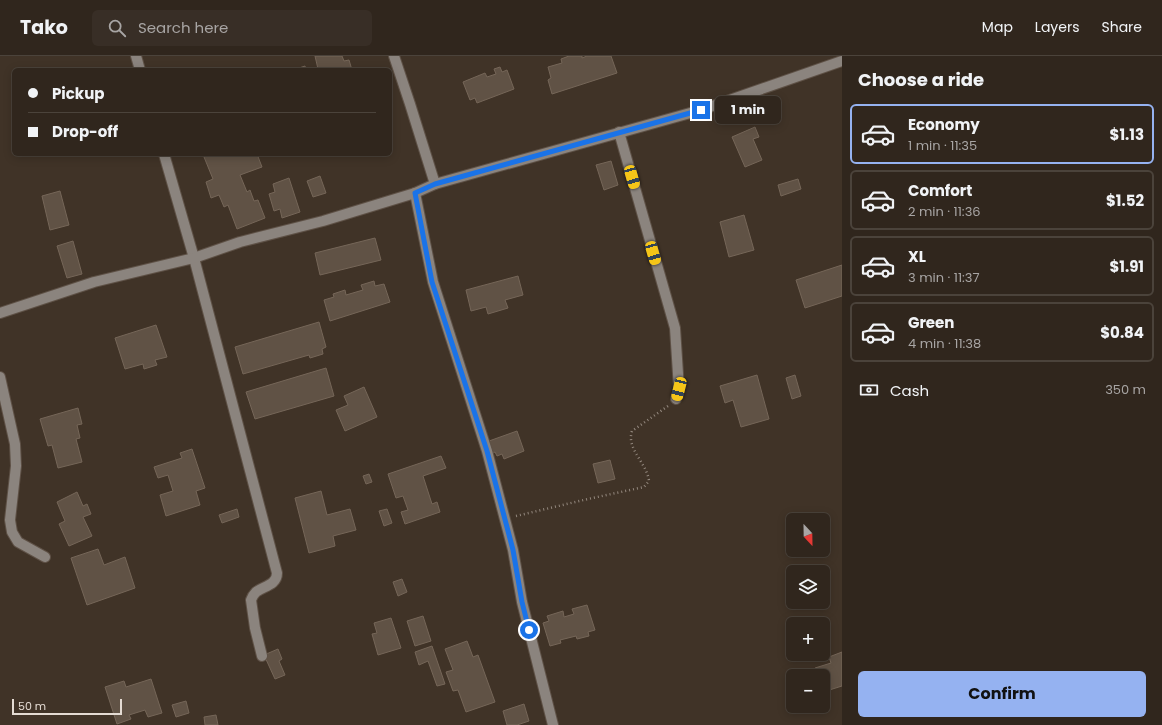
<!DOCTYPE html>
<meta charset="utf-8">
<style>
body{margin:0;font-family:Poppins,sans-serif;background:#382e26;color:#f1f3f6;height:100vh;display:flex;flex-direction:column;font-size:15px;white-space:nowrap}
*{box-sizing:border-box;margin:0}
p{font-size:13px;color:#a8a5a4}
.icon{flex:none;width:22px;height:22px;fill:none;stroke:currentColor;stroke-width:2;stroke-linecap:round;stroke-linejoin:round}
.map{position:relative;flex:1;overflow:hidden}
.sheet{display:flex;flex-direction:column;background:#30261d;width:320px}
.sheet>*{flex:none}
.hud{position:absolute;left:12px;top:12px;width:380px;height:88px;border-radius:6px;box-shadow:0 2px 10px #0003,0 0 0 1px #4b433b;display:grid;align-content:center;height:88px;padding:0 16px;background:#30261d}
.needle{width:26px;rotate:158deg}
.buttons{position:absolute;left:786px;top:457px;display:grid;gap:8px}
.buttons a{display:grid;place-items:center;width:44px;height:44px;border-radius:6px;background:#30261d;box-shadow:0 2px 10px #0003,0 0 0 1px #4b433b;font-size:20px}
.scale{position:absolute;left:12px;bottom:10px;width:110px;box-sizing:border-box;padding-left:4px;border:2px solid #e4dbd3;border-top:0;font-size:11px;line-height:14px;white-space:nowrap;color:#e4dbd3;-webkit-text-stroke:3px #403327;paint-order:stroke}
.end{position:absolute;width:18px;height:18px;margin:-9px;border:5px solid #1a73e8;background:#fff;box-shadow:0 0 0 2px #fff}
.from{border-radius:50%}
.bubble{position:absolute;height:28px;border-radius:6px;background:#30261d;box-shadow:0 2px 10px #0003,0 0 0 1px #4b433b;font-size:13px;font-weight:700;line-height:28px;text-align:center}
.car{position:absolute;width:12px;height:24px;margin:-12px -6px;border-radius:5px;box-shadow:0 0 3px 1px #0007;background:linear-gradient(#f5c518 24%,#345 0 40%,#f5c518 0 76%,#345 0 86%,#f5c518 0)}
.hud b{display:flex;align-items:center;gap:14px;height:38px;font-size:15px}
.hud b+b{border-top:1px solid #4b433b}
.hud i{width:10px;height:10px;background:#f1f3f6}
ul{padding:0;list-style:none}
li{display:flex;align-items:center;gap:12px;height:60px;margin:0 8px 6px;padding:0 8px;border:2px solid #4b433b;border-radius:6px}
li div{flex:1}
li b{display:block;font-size:15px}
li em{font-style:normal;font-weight:700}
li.active{border-color:#95b2f1}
li>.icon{width:36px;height:36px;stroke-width:1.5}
h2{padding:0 16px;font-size:18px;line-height:48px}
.pay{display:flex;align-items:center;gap:10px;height:44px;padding:0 16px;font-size:15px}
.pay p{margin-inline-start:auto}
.cta{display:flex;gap:8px;margin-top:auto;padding:8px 16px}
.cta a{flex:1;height:46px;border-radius:6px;background:#95b2f1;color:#111;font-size:16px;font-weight:700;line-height:46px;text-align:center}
header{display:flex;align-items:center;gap:24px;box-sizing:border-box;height:56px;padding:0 20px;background:#30261d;border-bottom:1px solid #4b433b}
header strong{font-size:19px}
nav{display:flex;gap:22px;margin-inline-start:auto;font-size:14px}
.search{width:280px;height:36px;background:#382e26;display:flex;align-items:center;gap:10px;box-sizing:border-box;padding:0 14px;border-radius:6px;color:#a8a5a4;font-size:15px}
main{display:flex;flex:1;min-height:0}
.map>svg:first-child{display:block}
.building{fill:#605245;stroke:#756658}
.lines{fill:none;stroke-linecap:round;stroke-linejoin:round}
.minor-casing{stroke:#5e5146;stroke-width:12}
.path{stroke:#92877d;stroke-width:2.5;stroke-dasharray:1 3;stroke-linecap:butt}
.minor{stroke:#8b847e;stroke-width:10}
.route{stroke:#1a73e8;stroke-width:5}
</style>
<header>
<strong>Tako</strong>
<div class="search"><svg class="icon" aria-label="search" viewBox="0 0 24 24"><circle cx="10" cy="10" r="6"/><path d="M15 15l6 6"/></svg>Search here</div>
<nav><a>Map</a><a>Layers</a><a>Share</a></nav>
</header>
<main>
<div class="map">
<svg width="842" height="669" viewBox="0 0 842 669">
<rect width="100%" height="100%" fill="#403327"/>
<g class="building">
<polygon points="315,0 342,0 344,5 349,4 352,14 316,14 318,13"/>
<polygon points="569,0 582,0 582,2 587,0 611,0 617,17 552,38 548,24 551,22 548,11 562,7 561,3"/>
<polygon points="305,10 306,14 293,14"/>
<polygon points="500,11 502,16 507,14 514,33 477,47 475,42 470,44 463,26 485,17 487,21 496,18 494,13"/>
<polygon points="755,71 759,81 753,83 762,104 745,111 732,81"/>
<polygon points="211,98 257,98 262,111 240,119 247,136 250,134 254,145 258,144 265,162 237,173 228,149 224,151 219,139 211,142 206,126 213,123 204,101"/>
<polygon points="611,105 618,129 604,134 596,109"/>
<polygon points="320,120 326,137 313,141 307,125"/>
<polygon points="289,122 300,156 282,162 280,153 274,155 269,138 275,136 273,128"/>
<polygon points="798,123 801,133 781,140 778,129"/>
<polygon points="60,135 69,169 50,174 42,140"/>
<polygon points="744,159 754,194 729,201 720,166"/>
<polygon points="375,182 381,204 320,219 315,197"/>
<polygon points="73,185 82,218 67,222 57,190"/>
<polygon points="842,209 842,240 805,252 796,224"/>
<polygon points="518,220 523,239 505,244 508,252 488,258 486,251 471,255 466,234"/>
<polygon points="374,225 375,230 384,228 390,246 330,265 324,244 334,241 333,238 345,234 346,239 363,234 361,229"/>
<polygon points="319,266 326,291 322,293 323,298 310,302 309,299 243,318 235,291"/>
<polygon points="156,269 167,301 155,304 157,309 144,313 143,308 125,313 115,282"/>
<polygon points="326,312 334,340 255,363 246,336"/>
<polygon points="757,319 769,363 741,371 733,344 725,347 720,330"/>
<polygon points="795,319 801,340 792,343 786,322"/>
<polygon points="364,331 377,361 345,375 336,354 348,349 344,340"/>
<polygon points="78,352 82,368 77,369 80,382 76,383 82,406 58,412 52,389 48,390 40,363"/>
<polygon points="517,375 524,395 504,403 502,398 497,400 495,396 493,397 489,385"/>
<polygon points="192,393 205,432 196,435 200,449 166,460 160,439 173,435 168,419 158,422 154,411 182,402 180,397"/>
<polygon points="441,400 446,412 423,420 432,448 437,446 440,456 405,468 401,456 408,454 403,440 396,442 388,418"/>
<polygon points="610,404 615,423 598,427 593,408"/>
<polygon points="369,418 372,426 366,428 363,420"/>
<polygon points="321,435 327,459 350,453 356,474 333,480 335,490 309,497 295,442"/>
<polygon points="77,436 83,450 87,448 91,458 83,461 92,480 69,490 59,468 65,465 57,446"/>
<polygon points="237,453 239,461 222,467 219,459"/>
<polygon points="387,453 392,467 384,470 379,455"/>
<polygon points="98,493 104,509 125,501 135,532 87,549 71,502"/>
<polygon points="402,523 407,536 398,540 393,526"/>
<polygon points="587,549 595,574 588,576 589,580 577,583 576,580 560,584 561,587 550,590 543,567 549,565 547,560 563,555 564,561 574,558 572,553"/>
<polygon points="423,560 431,585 415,590 407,565"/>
<polygon points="391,562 401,592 378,599 372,578 377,577 374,567"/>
<polygon points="467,585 473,601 478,599 495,646 466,656 458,634 453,635 446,616 453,614 445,593"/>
<polygon points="432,590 445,628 437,630 428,605 419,609 415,596"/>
<polygon points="278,593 282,603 279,605 285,619 275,623 264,599"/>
<polygon points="842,596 842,630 823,636 823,620 817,620 815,612 831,607 829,601"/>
<polygon points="151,623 162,657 148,661 145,654 129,659 131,663 117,668 105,631 124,625 126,631"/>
<polygon points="186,645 189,657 176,661 172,649"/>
<polygon points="524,648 529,665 517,669 507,669 503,655"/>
<polygon points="216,659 218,669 205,669 204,661"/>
</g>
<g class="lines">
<g class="minor-casing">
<g id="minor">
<polyline points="136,0 140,14"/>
<polyline points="394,0 410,48 435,128"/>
<polyline points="619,76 675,272 679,333 676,343"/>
<path d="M164 98 194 202 277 517C277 529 264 530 256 536 254 538 252 541 251 544L255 572 262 600"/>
<polyline points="415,137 433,226 487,395 513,494 522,546 553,669"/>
<polyline points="0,257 94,226 194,202 240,186 323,165 415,137 435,128 701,54 842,5"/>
<polyline points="0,321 15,388 16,410 10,464 12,476 18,486 45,501"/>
</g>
</g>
<path class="path" d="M516 460 588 443 644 431 649 425C647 407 626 393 632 375L668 350"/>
<use href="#minor" class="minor"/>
</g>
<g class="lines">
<polyline class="route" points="529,574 522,546 513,494 487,395 432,226 415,137 435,128 701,54"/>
</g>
</svg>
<div class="buttons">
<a><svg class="needle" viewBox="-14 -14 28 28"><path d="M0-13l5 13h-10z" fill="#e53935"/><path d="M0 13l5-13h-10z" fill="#a8a5a4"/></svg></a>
<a><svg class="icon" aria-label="layers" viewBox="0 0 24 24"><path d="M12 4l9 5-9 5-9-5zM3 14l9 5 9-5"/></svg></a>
<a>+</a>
<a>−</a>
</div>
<div class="scale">50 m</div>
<i class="end from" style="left:529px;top:574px"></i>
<i class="end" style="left:701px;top:54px"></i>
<div class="bubble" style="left:715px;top:40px;width:66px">1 min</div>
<i class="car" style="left:632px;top:121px;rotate:164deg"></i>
<i class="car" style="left:653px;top:197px;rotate:164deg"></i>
<i class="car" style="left:679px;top:333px;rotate:194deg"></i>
<div class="hud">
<b><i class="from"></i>Pickup</b>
<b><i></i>Drop-off</b>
</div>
</div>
<section class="sheet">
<h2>Choose a ride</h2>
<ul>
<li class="active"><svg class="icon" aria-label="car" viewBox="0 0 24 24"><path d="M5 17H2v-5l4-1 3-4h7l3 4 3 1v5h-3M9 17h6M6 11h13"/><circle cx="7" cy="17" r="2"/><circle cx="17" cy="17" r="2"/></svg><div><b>Economy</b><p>1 min · 11:35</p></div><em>$1.13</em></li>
<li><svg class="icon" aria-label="car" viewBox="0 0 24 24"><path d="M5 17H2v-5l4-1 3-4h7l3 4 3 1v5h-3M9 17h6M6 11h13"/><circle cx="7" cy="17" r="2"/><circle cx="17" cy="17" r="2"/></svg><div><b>Comfort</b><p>2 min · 11:36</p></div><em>$1.52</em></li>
<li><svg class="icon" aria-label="car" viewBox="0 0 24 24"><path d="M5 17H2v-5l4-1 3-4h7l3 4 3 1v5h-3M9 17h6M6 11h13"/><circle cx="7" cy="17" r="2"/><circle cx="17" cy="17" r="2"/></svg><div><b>XL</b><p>3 min · 11:37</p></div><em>$1.91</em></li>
<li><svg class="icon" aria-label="car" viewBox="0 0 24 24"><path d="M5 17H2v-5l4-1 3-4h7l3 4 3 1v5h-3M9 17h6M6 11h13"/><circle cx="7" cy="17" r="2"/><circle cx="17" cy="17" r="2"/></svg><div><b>Green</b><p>4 min · 11:38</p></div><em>$0.84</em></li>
</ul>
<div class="pay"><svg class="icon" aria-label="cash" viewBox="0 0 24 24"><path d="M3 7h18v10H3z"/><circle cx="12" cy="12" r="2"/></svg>Cash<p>350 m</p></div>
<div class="cta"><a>Confirm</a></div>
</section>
</main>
